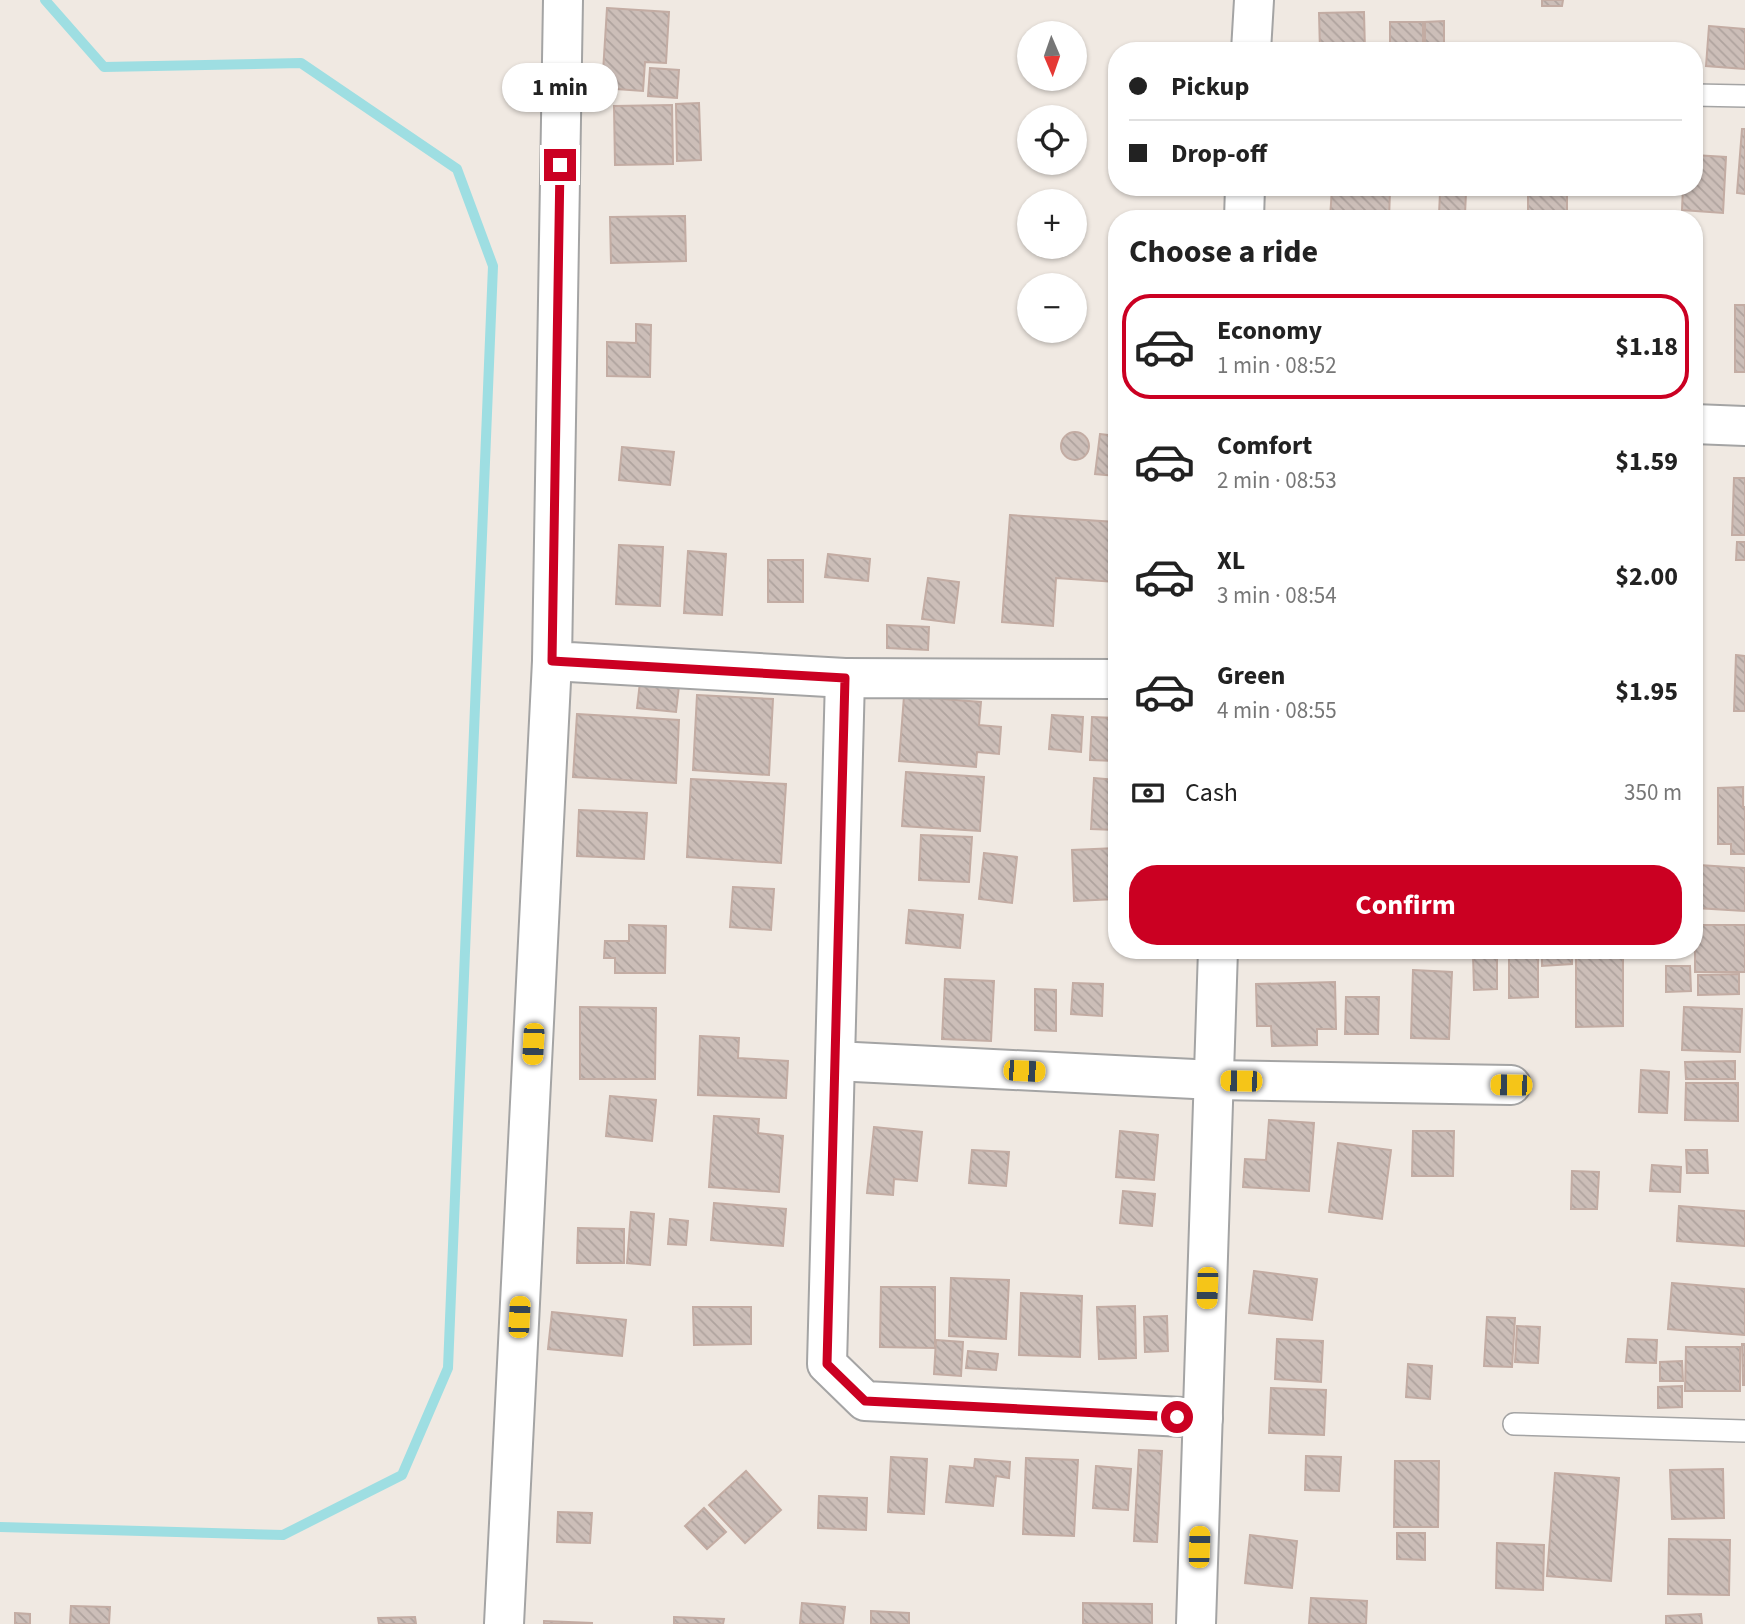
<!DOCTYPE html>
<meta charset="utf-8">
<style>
body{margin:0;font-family:"Source Sans 3",sans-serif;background:#f2f2f2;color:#222;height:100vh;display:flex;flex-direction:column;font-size:26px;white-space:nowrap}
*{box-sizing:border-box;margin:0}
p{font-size:23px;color:#767676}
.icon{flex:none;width:38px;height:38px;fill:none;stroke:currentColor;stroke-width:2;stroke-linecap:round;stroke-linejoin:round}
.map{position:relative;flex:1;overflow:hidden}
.panel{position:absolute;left:1108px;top:210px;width:595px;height:749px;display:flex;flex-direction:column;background:#fff;border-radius:28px;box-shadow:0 2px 5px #0004}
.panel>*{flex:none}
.banner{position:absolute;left:1108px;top:42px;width:595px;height:154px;border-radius:28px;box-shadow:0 2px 5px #0004;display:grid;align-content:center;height:154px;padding:0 21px;background:#fff}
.needle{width:46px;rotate:178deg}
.fabs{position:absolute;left:1017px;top:21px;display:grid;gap:14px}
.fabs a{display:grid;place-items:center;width:70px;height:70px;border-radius:50%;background:#fff;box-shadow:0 2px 5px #0004;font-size:35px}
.end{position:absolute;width:32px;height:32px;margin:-16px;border:9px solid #cb0022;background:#fff;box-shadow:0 0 0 4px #fff}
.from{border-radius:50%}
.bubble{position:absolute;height:49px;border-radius:24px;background:#fff;box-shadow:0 2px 5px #0004;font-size:23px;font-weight:700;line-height:49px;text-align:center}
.car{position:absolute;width:21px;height:42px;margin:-21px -10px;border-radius:9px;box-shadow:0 0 5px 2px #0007;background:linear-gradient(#f5c518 24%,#345 0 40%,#f5c518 0 76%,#345 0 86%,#f5c518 0)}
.banner b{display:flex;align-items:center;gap:24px;height:66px;font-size:26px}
.banner b+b{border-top:2px solid #e0e0e0}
.banner i{width:18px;height:18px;background:#222}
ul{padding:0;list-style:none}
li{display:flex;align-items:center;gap:21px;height:105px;margin:0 14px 10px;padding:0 7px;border:4px solid transparent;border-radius:28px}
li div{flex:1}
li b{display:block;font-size:26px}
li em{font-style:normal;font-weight:700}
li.on{border-color:#cb0022}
li>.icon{width:63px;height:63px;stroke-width:1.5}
h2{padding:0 21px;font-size:32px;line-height:84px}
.pay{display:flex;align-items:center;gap:18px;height:77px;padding:0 21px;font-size:26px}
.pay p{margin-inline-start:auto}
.action{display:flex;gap:14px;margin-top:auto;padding:14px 21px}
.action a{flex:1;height:80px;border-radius:28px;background:#cb0022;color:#fff;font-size:28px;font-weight:700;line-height:80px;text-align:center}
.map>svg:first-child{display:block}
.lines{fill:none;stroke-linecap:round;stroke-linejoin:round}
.stream{stroke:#9edee2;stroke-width:10}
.building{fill:url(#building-back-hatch);stroke:#c3aca3;stroke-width:2}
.service-casing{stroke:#a4a4a4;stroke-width:24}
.minor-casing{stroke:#a4a4a4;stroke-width:42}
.service{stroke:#fff;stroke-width:21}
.minor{stroke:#fff;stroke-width:38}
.route{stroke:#cb0022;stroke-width:9}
</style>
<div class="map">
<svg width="1745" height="1624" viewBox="0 0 1745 1624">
<defs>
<pattern id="building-back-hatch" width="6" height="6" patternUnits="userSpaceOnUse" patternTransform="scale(1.75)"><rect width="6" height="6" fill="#ccbeb8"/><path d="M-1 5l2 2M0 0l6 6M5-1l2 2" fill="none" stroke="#afa39e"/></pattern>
</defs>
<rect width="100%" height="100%" fill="#f0e9e2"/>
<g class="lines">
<polyline class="stream" points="0,1527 283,1535 402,1475 448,1368 493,266 457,169 301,63 104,67 45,0"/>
</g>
<g class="building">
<polygon points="1542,0 1563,0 1562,6 1542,6"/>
<polygon points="607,8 669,12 666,63 645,62 643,91 602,88"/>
<polygon points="1364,12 1365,51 1320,51 1319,13"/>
<polygon points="1444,21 1444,49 1425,50 1425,22"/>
<rect x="1390" y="22" width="33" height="29"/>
<polygon points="1709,26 1745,29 1745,69 1706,66"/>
<polygon points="650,68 679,70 677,98 648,96"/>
<polygon points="699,103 701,160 677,161 676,104"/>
<polygon points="672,105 673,164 615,165 614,106"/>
<polygon points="1742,129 1745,129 1745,194 1737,193"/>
<polygon points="1694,155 1726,157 1723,213 1682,210 1683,187 1694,187"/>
<polygon points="1517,187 1550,187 1550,192 1517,193"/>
<polygon points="1332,188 1390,191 1389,219 1330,219"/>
<polygon points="1440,193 1466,193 1465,214 1439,214"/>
<polygon points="1528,195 1567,195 1567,216 1528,217"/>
<polygon points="685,216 686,261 611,263 610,217"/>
<rect x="1735" y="305" width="10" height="67"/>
<polygon points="636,324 651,325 650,377 607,376 607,342 636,343"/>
<circle cx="1075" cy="446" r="14"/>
<polygon points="1100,434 1116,436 1116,476 1095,474"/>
<polygon points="622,447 674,452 670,485 619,480"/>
<polygon points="1694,476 1699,476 1698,535 1694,535"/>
<polygon points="1734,478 1745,478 1745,535 1732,535"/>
<polygon points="1010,515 1116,522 1116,582 1056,578 1053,626 1002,622"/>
<polygon points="1737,542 1745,542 1745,560 1736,560"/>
<polygon points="619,545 663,547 660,606 616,604"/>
<polygon points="688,551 726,554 722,615 684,613"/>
<polygon points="828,554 870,559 868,581 825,577"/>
<rect x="768" y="560" width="35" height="42"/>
<polygon points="928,578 959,582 954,623 922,619"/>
<polygon points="887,625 929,627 928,650 887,648"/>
<polygon points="1736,655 1745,656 1745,711 1734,711"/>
<polygon points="640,682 679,686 676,712 637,708"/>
<polygon points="1694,691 1697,691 1699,714 1694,715"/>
<polygon points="697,695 773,699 769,775 693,770"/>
<polygon points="904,696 981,702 979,725 1001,727 999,754 977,752 976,767 899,761"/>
<polygon points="577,714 679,720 676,783 573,777"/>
<polygon points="1052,715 1083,717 1081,752 1049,749"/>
<polygon points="1092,717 1116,718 1116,761 1090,760"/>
<polygon points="906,772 984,777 980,831 902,826"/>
<polygon points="1094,778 1116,780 1116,830 1091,829"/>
<polygon points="691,779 786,784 781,863 687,857"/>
<polygon points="1743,787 1743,807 1745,807 1745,854 1731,854 1731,844 1718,844 1718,788"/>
<polygon points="579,810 647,813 644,859 577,856"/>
<polygon points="921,835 972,837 969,882 919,880"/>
<polygon points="1116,848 1116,899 1074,901 1072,850"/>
<polygon points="984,853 1017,857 1012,903 979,899"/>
<polygon points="1699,865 1745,868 1745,911 1696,908"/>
<polygon points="733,887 774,889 771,930 730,927"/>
<polygon points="909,910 963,915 960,948 906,943"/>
<polygon points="629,925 666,926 665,973 615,973 615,958 604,958 605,941 629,941"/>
<rect x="1695" y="925" width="50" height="47"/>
<polygon points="1273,950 1338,950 1338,954"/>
<polygon points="1542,950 1572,950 1572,964 1542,966"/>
<rect x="1658" y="950" width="22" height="4"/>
<polygon points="1538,953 1538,997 1509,998 1509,954"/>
<polygon points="1576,953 1623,953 1623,1026 1576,1027"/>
<polygon points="1473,954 1497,954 1497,989 1474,990"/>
<polygon points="1666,966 1690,966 1691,991 1666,992"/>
<polygon points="1413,970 1452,972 1449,1039 1411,1038"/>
<polygon points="1739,974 1739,994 1698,995 1698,975"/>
<polygon points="945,979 994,981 991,1041 942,1039"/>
<polygon points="1335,982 1336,1029 1317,1029 1317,1045 1272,1046 1271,1026 1257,1026 1256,984"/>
<polygon points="1073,983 1103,984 1102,1016 1071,1014"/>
<polygon points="1035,989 1056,990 1056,1031 1035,1030"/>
<polygon points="1346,997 1379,997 1378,1034 1345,1034"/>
<polygon points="580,1007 656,1008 655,1079 580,1079"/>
<polygon points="1684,1007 1742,1009 1740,1052 1682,1050"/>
<polygon points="700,1036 739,1038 738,1058 788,1061 786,1098 698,1095"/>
<polygon points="1735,1061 1735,1079 1686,1079 1685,1062"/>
<polygon points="1641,1070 1669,1072 1667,1113 1639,1112"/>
<polygon points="1686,1083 1738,1083 1738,1121 1685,1120"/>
<polygon points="610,1096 656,1100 652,1141 606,1136"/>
<polygon points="714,1116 759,1119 758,1133 783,1136 779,1192 709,1187"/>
<polygon points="1269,1120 1314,1123 1309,1191 1243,1187 1245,1159 1266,1160"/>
<polygon points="874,1127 922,1132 917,1181 894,1179 893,1195 867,1193"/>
<polygon points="1120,1131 1158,1135 1154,1180 1116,1177"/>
<polygon points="1413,1131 1454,1131 1453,1176 1412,1176"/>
<polygon points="1338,1143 1391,1150 1382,1219 1329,1212"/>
<polygon points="972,1150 1009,1152 1006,1186 969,1183"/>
<polygon points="1686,1150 1707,1150 1708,1173 1687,1173"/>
<polygon points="1652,1165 1681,1167 1680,1192 1650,1191"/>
<polygon points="1572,1171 1599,1172 1597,1209 1571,1209"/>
<polygon points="1123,1191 1155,1194 1152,1226 1120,1223"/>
<polygon points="714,1203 786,1209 783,1246 711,1240"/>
<polygon points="1679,1206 1745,1211 1745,1246 1677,1241"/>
<polygon points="631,1212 654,1214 650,1265 627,1263"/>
<polygon points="670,1219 688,1221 686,1245 668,1244"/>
<polygon points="578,1228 624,1229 624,1263 577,1263"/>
<polygon points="1254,1271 1317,1279 1312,1320 1249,1313"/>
<polygon points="951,1278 1009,1280 1006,1339 949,1336"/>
<polygon points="1672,1283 1745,1289 1745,1335 1668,1329"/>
<polygon points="881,1287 935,1287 935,1348 880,1347"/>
<polygon points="1021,1293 1082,1296 1080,1357 1019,1355"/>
<polygon points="1135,1306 1136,1358 1099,1359 1097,1307"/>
<polygon points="693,1307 751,1307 751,1344 694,1345"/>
<polygon points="552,1312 626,1320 622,1356 548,1349"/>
<polygon points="1167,1316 1168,1351 1145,1352 1144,1317"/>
<polygon points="1487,1317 1515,1318 1512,1367 1484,1366"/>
<polygon points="1517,1326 1540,1327 1538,1363 1515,1362"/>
<polygon points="1277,1339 1323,1341 1321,1382 1275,1379"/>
<polygon points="1628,1339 1657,1340 1656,1363 1626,1362"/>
<polygon points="936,1340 963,1342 961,1376 934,1374"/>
<polygon points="1742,1344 1745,1344 1745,1385 1743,1385"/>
<polygon points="1686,1347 1740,1347 1740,1391 1685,1391"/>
<polygon points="968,1351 998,1354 996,1370 966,1368"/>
<polygon points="1682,1361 1683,1381 1660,1381 1660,1362"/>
<polygon points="1408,1364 1432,1366 1430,1399 1406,1397"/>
<polygon points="1682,1386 1682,1407 1658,1408 1658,1387"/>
<polygon points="1271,1388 1326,1390 1324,1435 1269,1433"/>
<polygon points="1139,1450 1162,1451 1157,1542 1134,1541"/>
<polygon points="1306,1456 1341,1457 1339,1491 1305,1490"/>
<polygon points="891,1457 927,1459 924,1514 888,1512"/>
<polygon points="1026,1458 1078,1460 1074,1536 1023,1534"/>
<polygon points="975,1459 1010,1462 1009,1478 996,1476 993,1506 946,1502 950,1466 974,1468"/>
<polygon points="1395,1461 1439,1461 1438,1527 1394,1527"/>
<polygon points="1096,1466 1131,1469 1128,1510 1093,1508"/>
<polygon points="1723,1469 1724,1518 1672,1519 1670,1470"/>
<polygon points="746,1471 781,1510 745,1543 709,1505"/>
<polygon points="1555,1473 1619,1478 1611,1581 1547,1576"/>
<polygon points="819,1496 867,1498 866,1530 818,1528"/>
<polygon points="704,1508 726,1532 707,1549 685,1526"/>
<polygon points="558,1512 592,1513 590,1543 557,1542"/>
<polygon points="1397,1533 1425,1533 1425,1560 1397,1559"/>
<polygon points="1250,1535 1297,1541 1292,1588 1245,1583"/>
<polygon points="1669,1539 1730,1540 1729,1595 1668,1594"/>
<polygon points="1497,1543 1544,1545 1543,1590 1496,1588"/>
<polygon points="1311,1598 1367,1601 1366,1624 1309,1624"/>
<polygon points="802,1603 845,1607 843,1624 800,1624"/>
<polygon points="1083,1603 1152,1604 1152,1624 1083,1624"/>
<polygon points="71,1606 110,1607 109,1624 70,1624"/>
<polygon points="871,1611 909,1613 909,1624 871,1624"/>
<polygon points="15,1613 30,1614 30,1624 15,1624"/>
<polygon points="1701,1614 1702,1624 1666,1624 1666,1616"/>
<polygon points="415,1617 416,1624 379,1624 378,1618"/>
<polygon points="674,1617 724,1619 723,1624 674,1624"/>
<polygon points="544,1621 592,1623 592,1624 544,1624"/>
</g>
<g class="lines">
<g class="service-casing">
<g id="service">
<polyline points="1694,95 1745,96"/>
<polyline points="1514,1424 1745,1431"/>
</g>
</g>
<g class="minor-casing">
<g id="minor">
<polyline points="563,0 552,661 845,678"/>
<polyline points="1251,51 1254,0"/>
<polyline points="1244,219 1245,187"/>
<polyline points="1694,424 1745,426"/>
<polyline points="1116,679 845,678 827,1364 865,1401 1203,1418"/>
<polyline points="835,1061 1214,1080 1511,1085"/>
<polyline points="504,1624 552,661"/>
<polyline points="1196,1624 1218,950"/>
</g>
</g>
<use href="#service" class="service"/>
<use href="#minor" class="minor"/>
</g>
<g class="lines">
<polyline class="route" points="560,165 552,661 845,678 827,1364 865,1401 1177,1417"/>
</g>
</svg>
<div class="fabs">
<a><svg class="needle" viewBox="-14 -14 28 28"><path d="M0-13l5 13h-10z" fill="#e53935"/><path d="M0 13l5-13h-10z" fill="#767676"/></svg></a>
<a><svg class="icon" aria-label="locate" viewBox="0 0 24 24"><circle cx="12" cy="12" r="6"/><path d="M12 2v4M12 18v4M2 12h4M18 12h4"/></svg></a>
<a>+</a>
<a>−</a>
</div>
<i class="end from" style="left:1177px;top:1417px"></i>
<i class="end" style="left:560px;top:165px"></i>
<div class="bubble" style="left:502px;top:63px;width:116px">1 min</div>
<i class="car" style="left:533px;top:1044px;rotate:183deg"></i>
<i class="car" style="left:1024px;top:1071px;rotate:93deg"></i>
<i class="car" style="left:1241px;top:1081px;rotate:271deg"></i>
<i class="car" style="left:1511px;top:1085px;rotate:271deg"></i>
<i class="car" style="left:1207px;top:1288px;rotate:182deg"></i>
<i class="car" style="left:519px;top:1317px;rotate:3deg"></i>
<i class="car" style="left:1199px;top:1547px;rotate:2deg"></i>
<div class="banner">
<b><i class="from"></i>Pickup</b>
<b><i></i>Drop-off</b>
</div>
<section class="panel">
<h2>Choose a ride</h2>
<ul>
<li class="on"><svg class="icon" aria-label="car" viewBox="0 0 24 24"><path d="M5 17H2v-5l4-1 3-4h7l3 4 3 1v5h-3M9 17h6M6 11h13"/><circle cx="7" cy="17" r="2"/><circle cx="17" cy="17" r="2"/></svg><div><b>Economy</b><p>1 min · 08:52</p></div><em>$1.18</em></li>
<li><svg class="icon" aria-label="car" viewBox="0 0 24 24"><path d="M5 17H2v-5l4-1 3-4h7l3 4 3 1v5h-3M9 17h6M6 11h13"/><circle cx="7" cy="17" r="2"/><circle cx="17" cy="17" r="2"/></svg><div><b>Comfort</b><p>2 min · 08:53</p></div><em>$1.59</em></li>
<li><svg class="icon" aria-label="car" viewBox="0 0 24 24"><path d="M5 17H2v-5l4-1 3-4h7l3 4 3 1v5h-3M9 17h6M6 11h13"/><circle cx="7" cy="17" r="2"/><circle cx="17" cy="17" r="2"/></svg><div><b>XL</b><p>3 min · 08:54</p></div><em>$2.00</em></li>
<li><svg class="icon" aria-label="car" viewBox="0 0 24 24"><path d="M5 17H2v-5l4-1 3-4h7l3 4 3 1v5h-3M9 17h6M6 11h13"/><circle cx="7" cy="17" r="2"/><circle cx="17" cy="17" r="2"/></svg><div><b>Green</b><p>4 min · 08:55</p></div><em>$1.95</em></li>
</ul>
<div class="pay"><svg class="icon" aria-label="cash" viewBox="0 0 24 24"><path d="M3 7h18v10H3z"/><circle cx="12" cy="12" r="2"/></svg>Cash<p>350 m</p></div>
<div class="action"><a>Confirm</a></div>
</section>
</div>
